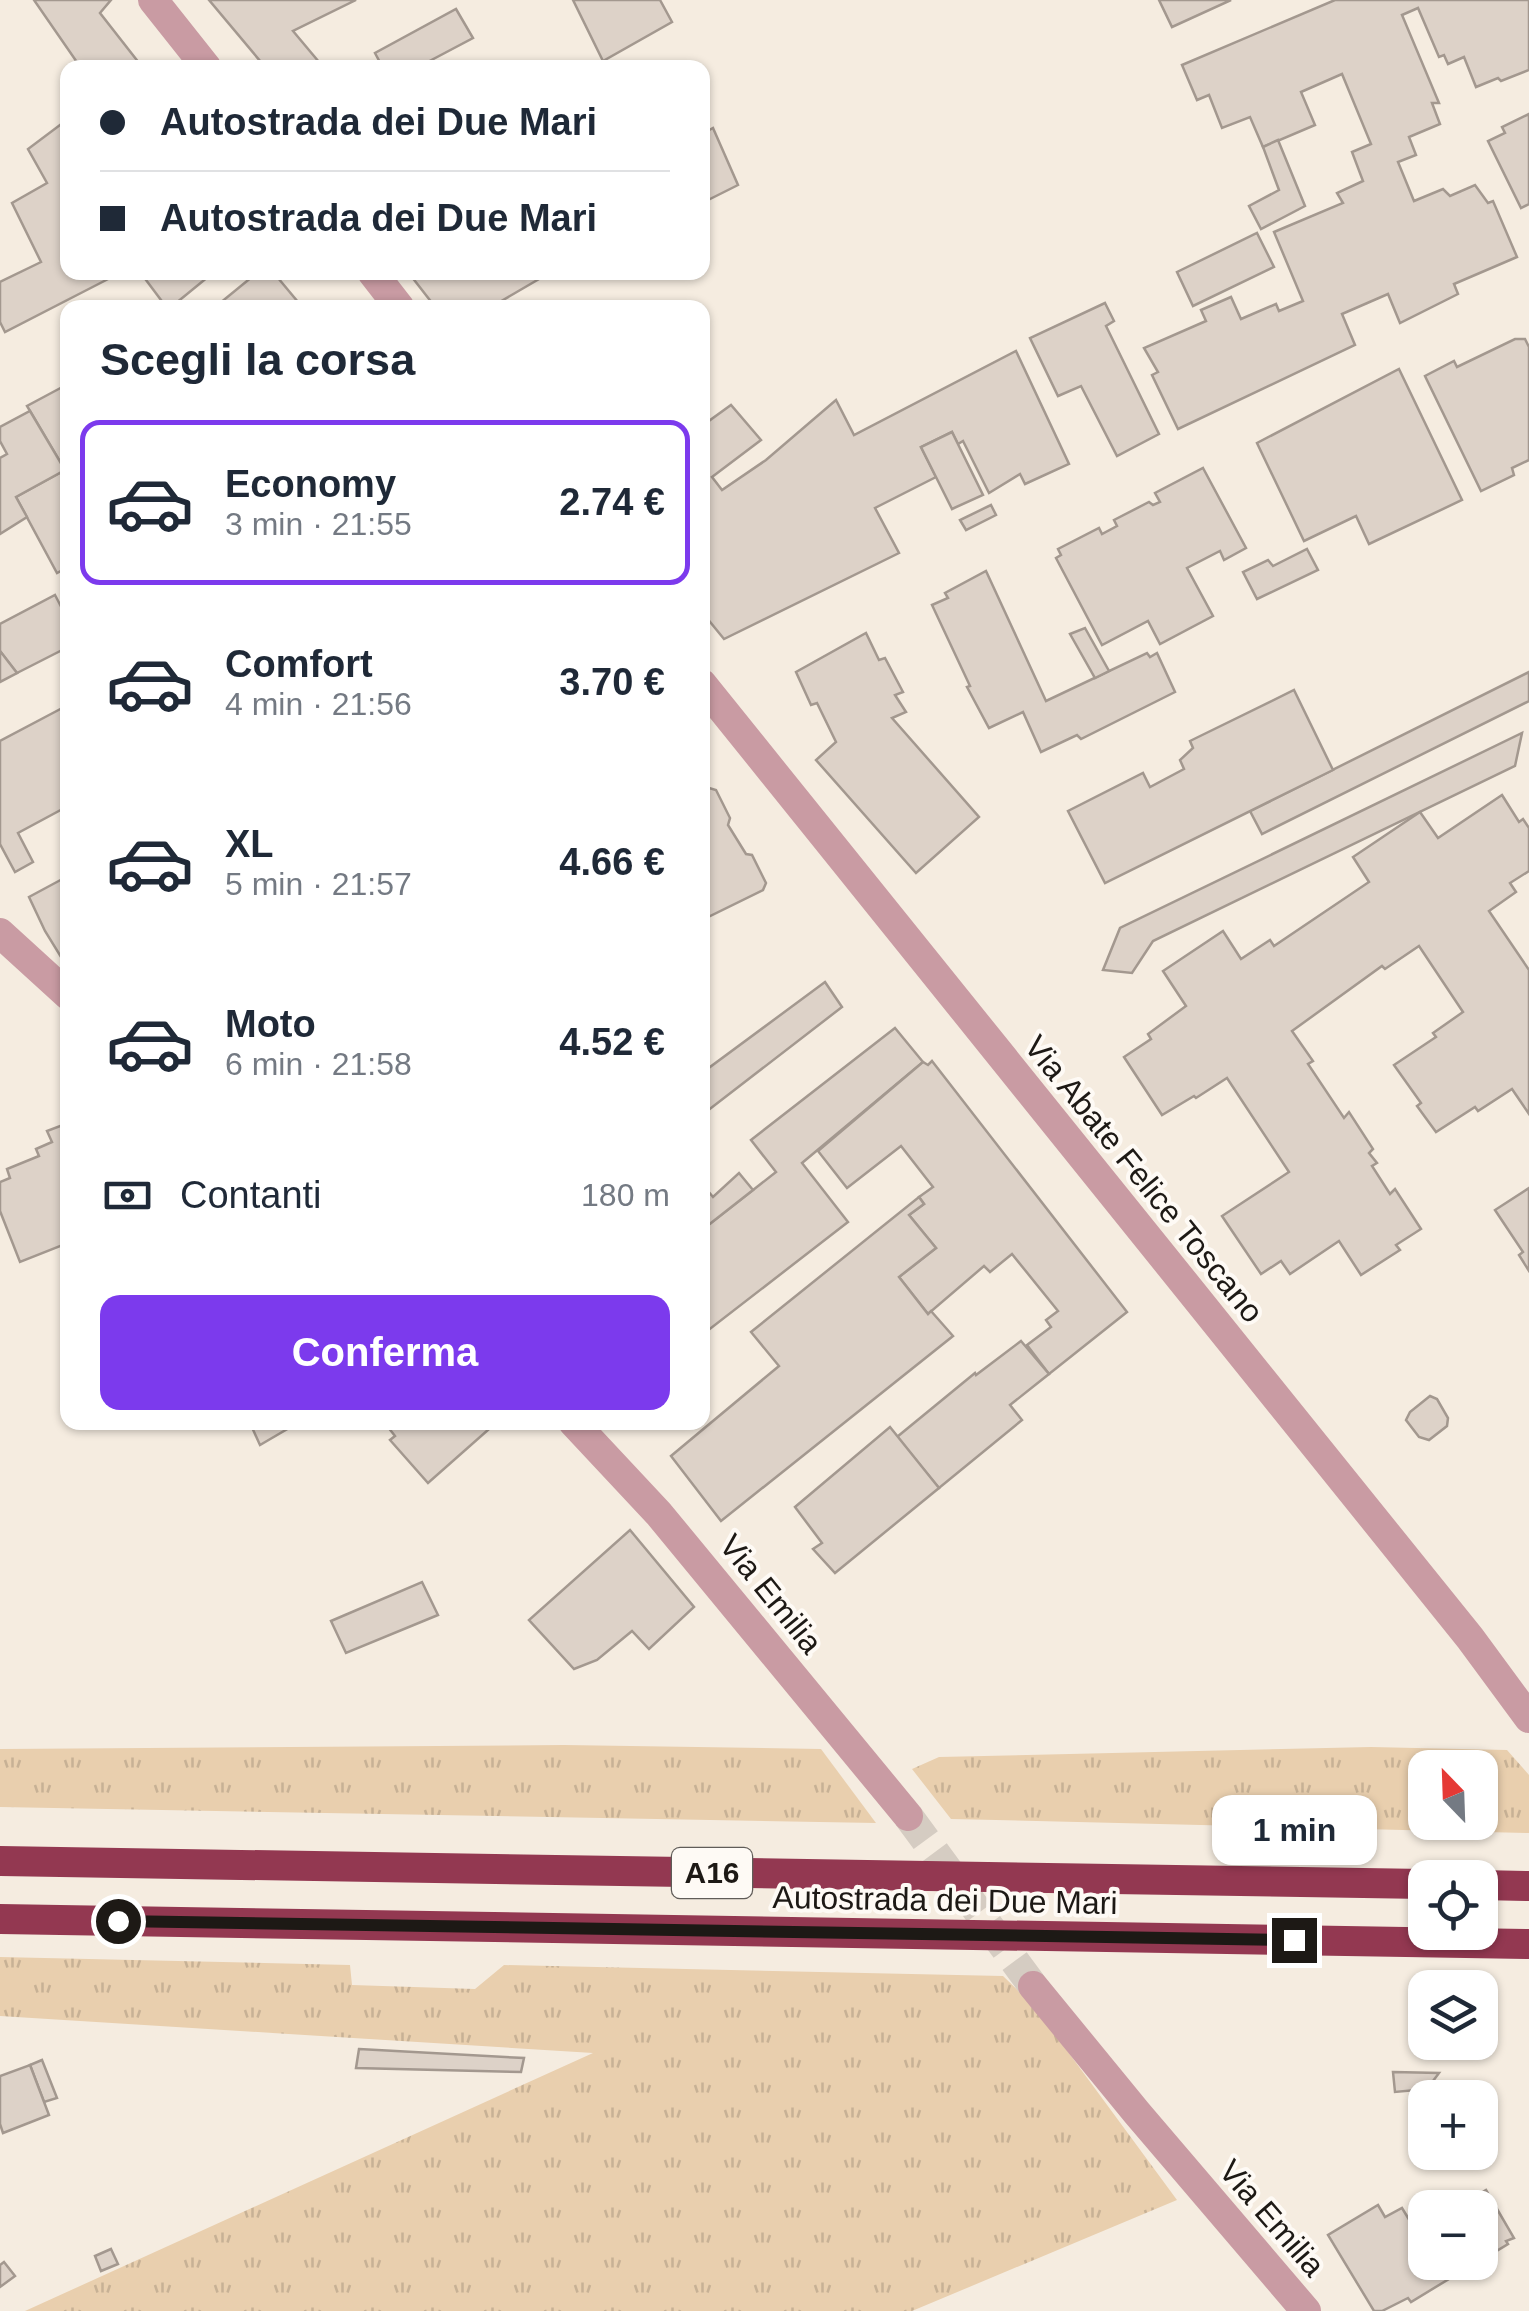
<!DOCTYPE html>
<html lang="it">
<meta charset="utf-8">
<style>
body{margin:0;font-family:Arial,sans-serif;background:#f6f6f7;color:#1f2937;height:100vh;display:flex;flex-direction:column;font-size:38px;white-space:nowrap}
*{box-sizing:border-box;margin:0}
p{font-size:32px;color:#747a83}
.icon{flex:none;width:55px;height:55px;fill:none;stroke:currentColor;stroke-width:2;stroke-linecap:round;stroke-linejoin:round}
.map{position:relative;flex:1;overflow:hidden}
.panel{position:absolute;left:60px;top:300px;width:650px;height:1130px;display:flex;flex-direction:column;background:#fff;border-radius:20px;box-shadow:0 2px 8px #0004}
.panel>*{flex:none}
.hud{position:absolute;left:60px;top:60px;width:650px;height:220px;border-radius:20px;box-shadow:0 2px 8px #0004;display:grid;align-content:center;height:220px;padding:0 40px;background:#fff}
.needle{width:65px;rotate:337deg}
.tools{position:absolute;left:1408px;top:1750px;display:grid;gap:20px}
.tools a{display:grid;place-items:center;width:90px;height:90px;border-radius:20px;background:#fff;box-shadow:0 2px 8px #0004;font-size:50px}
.end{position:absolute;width:45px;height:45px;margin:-22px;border:12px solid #1d1915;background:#fff;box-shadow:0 0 0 5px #fff}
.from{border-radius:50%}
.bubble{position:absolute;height:70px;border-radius:20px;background:#fff;box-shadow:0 2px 8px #0004;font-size:32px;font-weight:600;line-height:70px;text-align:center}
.hud b{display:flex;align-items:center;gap:35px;height:95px;font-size:38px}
.hud b+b{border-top:2px solid #e0e1e3}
.hud i{width:25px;height:25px;background:#1f2937}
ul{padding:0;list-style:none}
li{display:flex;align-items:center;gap:30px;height:165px;margin:0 20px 15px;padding:0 20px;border:5px solid transparent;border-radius:20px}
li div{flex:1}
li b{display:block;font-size:38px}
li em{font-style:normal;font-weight:600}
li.current{border-color:#7c3aed}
li>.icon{width:90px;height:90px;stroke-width:1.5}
h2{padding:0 40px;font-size:45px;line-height:120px}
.pay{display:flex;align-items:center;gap:25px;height:110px;padding:0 40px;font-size:38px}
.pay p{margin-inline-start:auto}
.button{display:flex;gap:20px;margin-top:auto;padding:20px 40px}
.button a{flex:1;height:115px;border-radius:20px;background:#7c3aed;color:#fff;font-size:40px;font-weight:600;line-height:115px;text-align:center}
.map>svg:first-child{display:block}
.grass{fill:url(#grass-tufts);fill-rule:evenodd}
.building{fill:#ddd2c8;stroke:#a3988f;stroke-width:2.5}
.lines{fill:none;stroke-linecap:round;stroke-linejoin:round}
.minor-tunnel{stroke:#d5ccc2;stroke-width:30;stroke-dasharray:30 15;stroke-linecap:butt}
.minor{stroke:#c99ba3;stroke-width:30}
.highway{stroke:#933851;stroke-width:30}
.highway-bridge{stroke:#933851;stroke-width:30}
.route{stroke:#1d1915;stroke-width:12}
.labels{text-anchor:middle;stroke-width:8;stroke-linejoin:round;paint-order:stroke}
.shield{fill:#fefaf5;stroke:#605c58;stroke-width:2.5}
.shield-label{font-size:30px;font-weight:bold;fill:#1d1915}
.street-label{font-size:32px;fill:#1d1915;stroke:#fefaf5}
</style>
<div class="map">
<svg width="1529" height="2311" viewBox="0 0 1529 2311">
<defs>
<pattern id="grass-tufts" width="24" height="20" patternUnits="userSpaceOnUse" patternTransform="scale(2.5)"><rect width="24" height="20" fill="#e9cfae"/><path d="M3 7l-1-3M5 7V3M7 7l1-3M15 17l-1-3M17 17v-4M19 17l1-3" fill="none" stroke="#c7b195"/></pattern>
</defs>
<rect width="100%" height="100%" fill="#f5ece0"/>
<g class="grass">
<polygon points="564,1745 821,1749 876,1823 0,1807 0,1749"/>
<path d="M1371 1747 1507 1750 1529 1775V1833L951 1819 912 1769 939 1757ZM1425 1768H1480V1822H1425Z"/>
<polygon points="0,1957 350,1965 352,1985 475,1989 504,1965 1003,1976 1035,2007 1177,2200 912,2311 25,2311 593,2053 0,2016"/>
</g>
<g class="building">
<polygon points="34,0 111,0 100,13 143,68 81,68"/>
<polygon points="209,0 356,0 293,31 324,68 266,68"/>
<polygon points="573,0 660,0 672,22 603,61"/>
<polygon points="1159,0 1231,0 1172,27"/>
<polygon points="1335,0 1529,0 1529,70 1501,81 1498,78 1476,87 1464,57 1448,64 1444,55 1439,57 1418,8 1402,15 1439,103 1432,103 1440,124 1409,137 1416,155 1398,162 1414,201 1443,189 1450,196 1475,185 1488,203 1493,201 1517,257 1454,284 1458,294 1400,323 1388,294 1342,314 1355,345 1178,429 1152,375 1158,372 1144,348 1206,321 1201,310 1231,297 1241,319 1276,304 1279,311 1303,301 1274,232 1343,203 1337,193 1363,181 1352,152 1371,144 1342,74 1301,92 1315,125 1263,147 1250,117 1222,128 1209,95 1197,100 1182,65"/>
<polygon points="456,9 473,38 424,64 426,68 383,68 375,53"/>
<polygon points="1529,114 1529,204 1521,208 1488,141 1505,133 1502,127"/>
<polygon points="68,119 68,272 110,272 112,277 5,332 0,322 0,282 41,262 12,203 47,183 28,149"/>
<polygon points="713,128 738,185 702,203 702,134"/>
<polygon points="1278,140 1305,206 1261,229 1249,206 1279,190 1263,147"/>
<polygon points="1257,233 1274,267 1193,306 1177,272"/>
<polygon points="140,272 214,272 170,308 167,308"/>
<polygon points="258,272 273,272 303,308 214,308"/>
<polygon points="408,272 551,272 498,303 502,308 436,308"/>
<polygon points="1105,303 1114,321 1106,326 1159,434 1117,456 1081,386 1058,396 1030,338"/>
<polygon points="1515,339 1525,339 1529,347 1529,460 1512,468 1514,475 1481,491 1425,376 1454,361 1457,367"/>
<polygon points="1016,351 1069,464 1025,484 1020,474 989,493 963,441 958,444 952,432 921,447 936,477 875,508 899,553 724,639 702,612 702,426 731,405 761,440 712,477 722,490 766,460 836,400 854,435"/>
<polygon points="1399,369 1462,500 1369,544 1356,516 1304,541 1257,443"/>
<polygon points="68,384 68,567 57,573 16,497 65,470 27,406"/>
<polygon points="30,411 65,470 16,497 27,517 0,534 0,458 7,454 0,441 0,427"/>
<polygon points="952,432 983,495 952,509 921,447"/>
<polygon points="1203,468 1246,548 1224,560 1220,551 1187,568 1213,616 1160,644 1148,621 1102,645 1056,558 1061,555 1058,549 1099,528 1102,534 1117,526 1114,520 1149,502 1153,505 1160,502 1155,493"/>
<polygon points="991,505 996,515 966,530 960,520"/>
<polygon points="1307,549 1318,570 1257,599 1243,572 1268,560 1273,566"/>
<polygon points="986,571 1046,701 1147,653 1150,657 1157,653 1175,692 1081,739 1077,735 1041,752 1023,712 989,728 967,687 970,686 932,605 948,598 945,593"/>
<polygon points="55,595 68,620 68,647 17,673 0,651 0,624"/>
<polygon points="1085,628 1109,671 1095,678 1070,634"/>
<polygon points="866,633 879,660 885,658 903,692 895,695 906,712 892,718 979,817 916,873 816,760 836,742 817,703 811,705 796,672"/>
<polygon points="0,651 17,673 0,682"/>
<polygon points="1529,672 1529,701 1262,834 1250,811"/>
<polygon points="1294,690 1333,770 1105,883 1068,811 1143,773 1150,787 1184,769 1180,760 1193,748 1190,741"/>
<polygon points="68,705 68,806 18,833 33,862 15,872 0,844 0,741"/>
<polygon points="1522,733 1515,766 1153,941 1132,973 1103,970 1120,928"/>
<polygon points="709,788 716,790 730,818 728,825 746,854 752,855 766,883 763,890 702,920 702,791"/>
<polygon points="1502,795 1519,822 1523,819 1529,828 1529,871 1510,883 1516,892 1489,911 1529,970 1529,1114 1512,1089 1478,1111 1475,1107 1436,1132 1417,1106 1421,1103 1394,1065 1436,1037 1433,1033 1463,1012 1419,946 1385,969 1382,966 1292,1031 1313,1061 1308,1064 1344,1118 1349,1112 1373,1149 1369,1153 1377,1163 1372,1166 1390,1194 1395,1189 1421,1229 1396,1245 1400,1250 1361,1275 1339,1241 1290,1274 1281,1261 1261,1274 1222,1216 1289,1172 1227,1078 1196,1098 1194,1096 1162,1115 1124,1057 1151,1039 1148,1034 1186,1006 1163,971 1223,931 1241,959 1270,940 1274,946 1369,882 1353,857 1420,812 1438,838"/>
<polygon points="68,876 68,954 61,957 45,931 29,897"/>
<polygon points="825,982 842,1007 702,1115 702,1073"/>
<polygon points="895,1028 923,1062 802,1163 848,1222 702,1335 702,1230 776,1172 751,1140"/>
<polygon points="932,1061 1127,1312 1049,1374 1027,1345 1051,1327 1046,1320 1058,1311 1012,1254 990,1272 984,1266 928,1314 899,1277 936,1248 909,1215 924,1204 919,1197 933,1187 901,1146 847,1188 818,1151 923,1062 928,1065"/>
<polygon points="68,1123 68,1243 20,1262 0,1211 0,1182 10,1178 7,1169 39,1156 36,1149 52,1142 47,1131"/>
<polygon points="739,1173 753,1190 702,1230 702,1184 713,1197"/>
<polygon points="1529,1188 1529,1271 1519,1255 1523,1252 1495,1210"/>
<polygon points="919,1197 924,1204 909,1215 936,1248 899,1277 928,1314 931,1311 953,1336 721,1521 671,1456 779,1366 751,1332"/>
<polygon points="1021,1341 1049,1374 1010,1405 1022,1420 939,1488 897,1437 975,1373 976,1375"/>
<polygon points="1430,1396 1437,1399 1448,1418 1447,1426 1429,1440 1419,1437 1406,1420 1410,1412"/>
<polygon points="286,1422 289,1428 260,1445 250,1423"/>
<polygon points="384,1422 497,1422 428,1483 390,1440 395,1436"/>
<polygon points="890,1427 939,1488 835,1573 813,1549 822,1543 795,1507"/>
<polygon points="630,1530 694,1607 649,1649 632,1631 597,1660 574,1669 529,1620"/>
<polygon points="422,1582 438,1615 346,1653 331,1621"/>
<polygon points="359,2049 524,2058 521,2072 356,2068"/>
<polygon points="42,2060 57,2098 44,2102 30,2065"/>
<polygon points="30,2065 49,2115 3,2133 0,2124 0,2076"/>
<polygon points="1393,2072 1439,2073 1427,2089 1395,2092"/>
<polygon points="1461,2086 1464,2098 1437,2098 1449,2088"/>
<polygon points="1486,2190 1514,2238 1506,2241 1508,2244 1480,2261 1480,2208 1456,2208"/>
<polygon points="1378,2205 1385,2217 1402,2208 1416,2231 1425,2226 1425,2262 1477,2262 1411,2302 1408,2298 1382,2311 1374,2311 1328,2235"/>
<polygon points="111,2249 118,2264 101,2271 95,2256"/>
<polygon points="4,2262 15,2276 0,2287 0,2265"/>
</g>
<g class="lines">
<polyline class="minor-tunnel" points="908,1816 1033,1986"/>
<g class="minor">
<polyline points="153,0 207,68"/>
<polyline points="372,272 400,308"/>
<polyline points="702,684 1470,1638 1529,1718"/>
<polyline points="0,933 68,995"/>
<polyline points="573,1422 659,1514 908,1816"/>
<polyline points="1033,1986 1137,2113 1306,2311"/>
</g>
<polyline class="highway" points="1480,1885 1529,1886"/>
<g class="highway-bridge">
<polyline points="0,1861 1425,1884"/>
<polyline points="0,1919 1529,1944"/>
</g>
</g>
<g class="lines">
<polyline class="route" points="118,1921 1294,1940"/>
</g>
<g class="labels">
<rect class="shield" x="672" y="1848" width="80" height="50" rx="8"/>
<g class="shield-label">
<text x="712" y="1883">A16</text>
</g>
<g class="street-label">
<text transform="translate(1144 1179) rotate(51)" y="11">Via Abate Felice Toscano</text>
<text transform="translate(771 1594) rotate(51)" y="11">Via Emilia</text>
<text transform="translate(945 1900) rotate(1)" y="11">Autostrada dei Due Mari</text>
<text transform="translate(1272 2218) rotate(49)" y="11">Via Emilia</text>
</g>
</g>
</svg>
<div class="tools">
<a><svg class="needle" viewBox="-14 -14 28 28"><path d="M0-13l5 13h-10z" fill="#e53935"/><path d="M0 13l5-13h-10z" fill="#747a83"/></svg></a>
<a><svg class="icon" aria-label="locate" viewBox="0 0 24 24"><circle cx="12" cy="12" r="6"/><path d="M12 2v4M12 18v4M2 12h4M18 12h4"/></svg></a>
<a><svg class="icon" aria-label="layers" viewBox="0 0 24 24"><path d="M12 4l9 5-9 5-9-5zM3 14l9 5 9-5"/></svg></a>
<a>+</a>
<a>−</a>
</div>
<i class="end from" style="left:118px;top:1921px"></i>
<i class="end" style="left:1294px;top:1940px"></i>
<div class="bubble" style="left:1212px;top:1795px;width:165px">1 min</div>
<div class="hud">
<b><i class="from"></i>Autostrada dei Due Mari</b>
<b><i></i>Autostrada dei Due Mari</b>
</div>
<section class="panel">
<h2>Scegli la corsa</h2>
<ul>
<li class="current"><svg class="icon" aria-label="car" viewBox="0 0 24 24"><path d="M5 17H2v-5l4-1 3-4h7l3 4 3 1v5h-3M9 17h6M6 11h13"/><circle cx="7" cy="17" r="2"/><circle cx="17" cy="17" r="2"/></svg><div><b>Economy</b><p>3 min · 21:55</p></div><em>2.74 €</em></li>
<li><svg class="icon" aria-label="car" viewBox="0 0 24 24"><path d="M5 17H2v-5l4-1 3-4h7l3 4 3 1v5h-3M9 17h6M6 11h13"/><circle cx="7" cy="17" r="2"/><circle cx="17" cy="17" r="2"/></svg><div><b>Comfort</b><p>4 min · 21:56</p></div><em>3.70 €</em></li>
<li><svg class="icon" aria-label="car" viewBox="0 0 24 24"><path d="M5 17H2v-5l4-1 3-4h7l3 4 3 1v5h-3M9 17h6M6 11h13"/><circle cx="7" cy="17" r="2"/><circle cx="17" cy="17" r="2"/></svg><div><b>XL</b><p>5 min · 21:57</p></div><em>4.66 €</em></li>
<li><svg class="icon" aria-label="car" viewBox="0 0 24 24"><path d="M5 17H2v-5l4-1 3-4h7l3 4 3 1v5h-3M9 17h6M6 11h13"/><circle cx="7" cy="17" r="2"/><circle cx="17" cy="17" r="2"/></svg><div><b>Moto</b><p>6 min · 21:58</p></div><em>4.52 €</em></li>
</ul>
<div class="pay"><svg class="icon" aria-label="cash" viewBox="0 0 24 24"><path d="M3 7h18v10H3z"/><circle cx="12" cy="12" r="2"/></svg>Contanti<p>180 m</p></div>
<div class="button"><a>Conferma</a></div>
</section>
</div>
